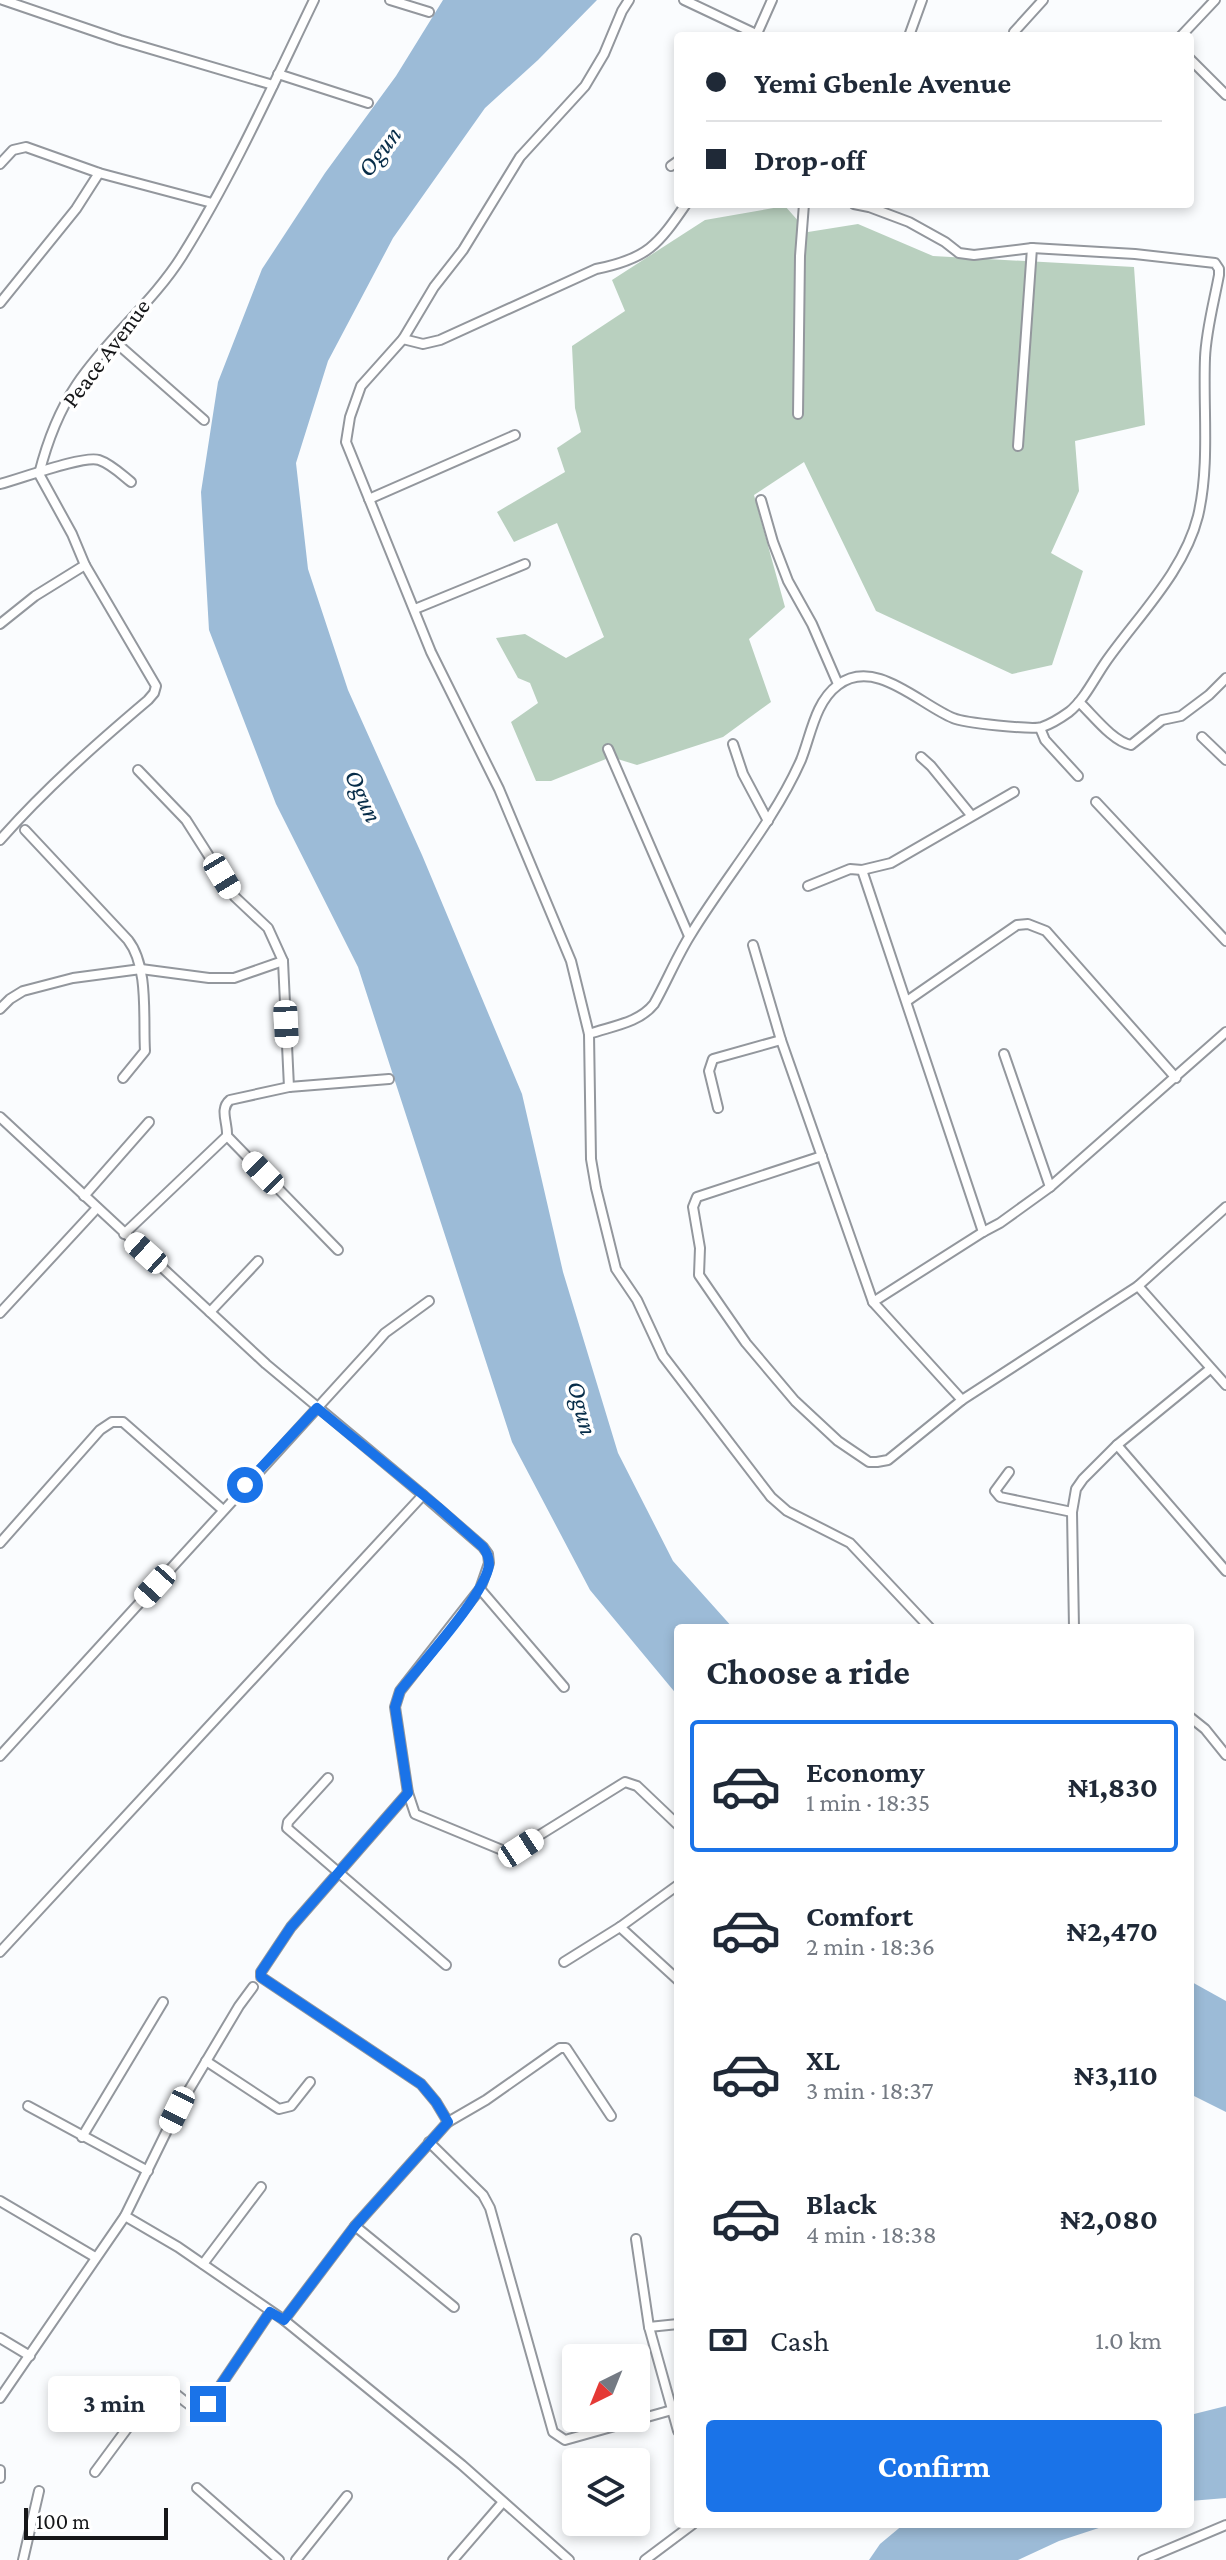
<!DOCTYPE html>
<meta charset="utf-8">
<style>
body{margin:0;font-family:"Crimson Pro",serif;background:#f6f6f7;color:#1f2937;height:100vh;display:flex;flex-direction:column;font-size:30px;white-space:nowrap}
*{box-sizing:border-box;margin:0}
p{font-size:26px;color:#747a83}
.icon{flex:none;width:44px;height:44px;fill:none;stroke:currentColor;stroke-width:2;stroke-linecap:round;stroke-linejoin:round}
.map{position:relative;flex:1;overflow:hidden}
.panel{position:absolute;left:674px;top:1624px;width:520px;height:904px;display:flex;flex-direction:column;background:#fff;border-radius:8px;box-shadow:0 4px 12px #0003}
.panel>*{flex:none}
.banner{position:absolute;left:674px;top:32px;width:520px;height:176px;border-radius:8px;box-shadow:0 4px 12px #0003;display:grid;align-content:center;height:176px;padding:0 32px;background:#fff}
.needle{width:52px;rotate:223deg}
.controls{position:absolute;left:562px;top:2344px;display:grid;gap:16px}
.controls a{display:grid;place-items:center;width:88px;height:88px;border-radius:8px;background:#fff;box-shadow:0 4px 12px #0003;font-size:40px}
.scale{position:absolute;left:24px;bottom:20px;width:144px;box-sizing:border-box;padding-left:8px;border:4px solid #161719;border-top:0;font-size:22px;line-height:28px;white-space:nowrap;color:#161719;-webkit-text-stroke:6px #fff;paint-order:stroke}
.end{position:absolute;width:36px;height:36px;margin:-18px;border:10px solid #1a73e8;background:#fff;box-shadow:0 0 0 4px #fff}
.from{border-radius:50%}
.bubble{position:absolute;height:56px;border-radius:8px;background:#fff;box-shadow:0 4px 12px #0003;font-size:26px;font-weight:700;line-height:56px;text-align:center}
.car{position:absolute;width:24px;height:48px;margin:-24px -12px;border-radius:10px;box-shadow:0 0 6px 2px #0007;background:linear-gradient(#fff 24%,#345 0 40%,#fff 0 76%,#345 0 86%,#fff 0)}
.banner b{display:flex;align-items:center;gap:28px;height:76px;font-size:30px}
.banner b+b{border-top:2px solid #e0e1e3}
.banner i{width:20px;height:20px;background:#1f2937}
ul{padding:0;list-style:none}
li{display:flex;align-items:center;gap:24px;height:132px;margin:0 16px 12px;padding:0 16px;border:4px solid transparent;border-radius:8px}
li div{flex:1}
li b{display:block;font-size:30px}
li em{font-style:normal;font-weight:700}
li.active{border-color:#1a73e8}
li>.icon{width:72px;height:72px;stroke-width:1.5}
h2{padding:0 32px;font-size:36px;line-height:96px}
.pay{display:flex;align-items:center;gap:20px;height:88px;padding:0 32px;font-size:30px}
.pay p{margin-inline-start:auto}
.button{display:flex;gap:16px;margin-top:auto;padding:16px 32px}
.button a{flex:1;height:92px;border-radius:8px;background:#1a73e8;color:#fff;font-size:32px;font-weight:700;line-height:92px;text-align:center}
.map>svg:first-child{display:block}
.green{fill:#b9d0bf}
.water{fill:#9cbbd7}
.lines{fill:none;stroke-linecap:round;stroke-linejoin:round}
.minor-casing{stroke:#93979d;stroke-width:12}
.minor{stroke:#fff;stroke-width:8}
.route{stroke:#1a73e8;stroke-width:10}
.labels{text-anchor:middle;stroke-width:7;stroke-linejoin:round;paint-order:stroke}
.street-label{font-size:24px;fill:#161719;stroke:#fff}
.water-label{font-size:26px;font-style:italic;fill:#062c48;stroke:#fff}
</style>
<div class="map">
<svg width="1226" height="2560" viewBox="0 0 1226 2560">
<rect width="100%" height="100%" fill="#fafcfe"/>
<polygon class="green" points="785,206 808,232 858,224 933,256 1134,267 1145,425 1075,441 1079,491 1051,553 1083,571 1052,665 1012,674 876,611 804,462 754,495 785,607 749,639 771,702 723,737 637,765 611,757 551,781 536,781 511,722 538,703 530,683 518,678 496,638 525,634 566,658 604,637 557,523 514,542 497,512 565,472 557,448 581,432 575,408 572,346 625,311 612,280 705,220"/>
<g class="water">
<polygon points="443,0 597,0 538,60 485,108 393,238 328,361 296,463 308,569 348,690 422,855 522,1094 563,1272 618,1453 673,1561 733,1628 678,1628 678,1696 590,1590 512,1442 358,967 276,804 209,630 201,492 218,382 262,269 325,173 396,76"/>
<polygon points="1190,1981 1226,2001 1226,2112 1190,2094"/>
<polygon points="1226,2406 1226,2498 1190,2501 1190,2415"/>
<polygon points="904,2524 1111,2524 1059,2541 1018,2560 869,2560 880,2544"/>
</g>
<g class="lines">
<g class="minor-casing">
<g id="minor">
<polyline points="3,0 120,40 273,85"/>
<polyline points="390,0 429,12"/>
<polyline points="629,0 622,11 604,54 585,86 520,157 463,250 434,287 403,339 361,386 350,417 346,442 431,652 499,789 571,961 589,1034 591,1159 596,1188 616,1269 637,1300 663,1356 771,1497 787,1511 850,1543 930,1628"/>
<polyline points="684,0 756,34"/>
<polyline points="1014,32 1043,0"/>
<polyline points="756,36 772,0"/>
<polyline points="909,36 922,0"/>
<polyline points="1181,36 1215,0"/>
<polyline points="1190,59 1226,95"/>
<polyline points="278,74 368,103"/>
<polyline points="0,164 13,150 26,147 99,173 212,203"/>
<polyline points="671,166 678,161"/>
<polyline points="0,303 76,209 99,173"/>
<path d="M403 339 423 344 440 340 596 269C647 259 658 245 686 204"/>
<polyline points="113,340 204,420"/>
<polyline points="798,414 800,256 804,204"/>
<polyline points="1018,446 1032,248"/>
<path d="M0 484C20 479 83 455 99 460 111 464 121 474 131 482"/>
<polyline points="369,499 515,435"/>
<polyline points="761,500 773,542 788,581 812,624 838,684"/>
<polyline points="415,609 525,564"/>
<polyline points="0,624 35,596 85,565"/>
<path d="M1079 702C1093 715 1112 741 1131 745L1162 720 1181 716 1209 695 1226 678"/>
<polyline points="1040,728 1045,740 1078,776"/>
<polyline points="1202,737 1226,760"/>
<polyline points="733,744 743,774 768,821"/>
<polyline points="608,749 689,936"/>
<polyline points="921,757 931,766 971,815"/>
<polyline points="138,770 186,820 235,897 268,928 283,961 289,1087"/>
<polyline points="1096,802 1226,941"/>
<path d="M25 830 128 940C149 967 143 1017 145 1051L123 1078"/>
<path d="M0 840C45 789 96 744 148 700L154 693 156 686 85 565 72 534 39 474C47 442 59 411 77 384 108 338 153 302 182 256 232 176 273 85 314 0"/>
<polyline points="862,870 983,1232"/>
<polyline points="808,886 850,869 862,870 891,863 1014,792"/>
<polyline points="753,945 781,1040 873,1302 962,1400"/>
<polyline points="907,1001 1017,925 1028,924 1046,931 1176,1078"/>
<polyline points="0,1009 10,999 23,991 73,978 141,969 209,978 234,978 283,961"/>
<path d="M589 1034C612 1026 639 1023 654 1004 667 981 677 956 691 934 727 875 773 823 801 760 811 735 815 702 838 685 875 657 919 704 953 718 964 723 1032 730 1042 727 1051 724 1062 717 1069 712 1084 700 1094 679 1105 663 1137 617 1184 572 1198 516 1210 465 1203 410 1205 358 1206 331 1214 302 1219 275V269L1215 263 1135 254 1032 248 974 255 959 253 945 242 909 222 869 207 854 204"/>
<polyline points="1004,1054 1050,1187"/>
<polyline points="718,1108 709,1071 713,1059 781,1040"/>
<polyline points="0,1117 266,1364 423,1495 0,1952"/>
<polyline points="227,1136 338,1250"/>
<polyline points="822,1156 697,1197 693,1207 700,1248 699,1275 721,1307 746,1343 795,1401 838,1441 869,1462 877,1462 888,1460 962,1400 1138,1286 1226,1207"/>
<polyline points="84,1196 149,1122"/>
<path d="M124 1234 227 1136C228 1123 219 1109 230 1100L289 1087 389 1079"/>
<polyline points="1138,1286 1226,1385"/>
<polyline points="873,1302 983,1232 1000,1223 1050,1187 1226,1032"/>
<polyline points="210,1312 258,1261"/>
<polyline points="0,1313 97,1208"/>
<polyline points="1117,1445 1226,1571"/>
<polyline points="1009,1472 995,1491 1000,1497 1072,1512"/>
<polyline points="423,1495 483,1547 488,1554 489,1563 480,1589 400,1691 395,1707 408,1793 415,1814 502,1850 514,1851 625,1782 637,1786 678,1825"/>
<polyline points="0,1543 100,1430 112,1422 123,1422 223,1510"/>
<polyline points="480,1589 564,1687"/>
<polyline points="1074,1628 1072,1512 1076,1489 1083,1479 1117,1445 1210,1369"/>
<polyline points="1190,1717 1205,1729 1226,1755"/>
<polyline points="0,1756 371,1349 385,1333 429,1301"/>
<polyline points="328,1778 288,1822 287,1828 446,1965"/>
<polyline points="408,1793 291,1927 261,1972 261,1977 421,2084 436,2102 448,2122"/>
<polyline points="620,1927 678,1980"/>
<polyline points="564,1962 620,1927 678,1885"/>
<polyline points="206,2061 279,2109 291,2106 310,2082"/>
<polyline points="28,2106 148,2171"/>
<polyline points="82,2137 163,2002"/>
<polyline points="429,2142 483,2195 490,2208 553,2432 565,2440 672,2410"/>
<polyline points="0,2201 95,2257"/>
<polyline points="125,2216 178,2247 284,2320 462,2465 569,2560"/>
<polyline points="355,2226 454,2307"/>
<polyline points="636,2239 649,2327 678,2431"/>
<polyline points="203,2264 261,2187"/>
<polyline points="284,2320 355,2226 448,2122 486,2100 560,2048 566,2048 611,2116"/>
<polyline points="649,2327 678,2324"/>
<polyline points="0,2338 30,2356"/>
<polyline points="0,2398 125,2216 177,2110 239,2006 253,1987"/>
<polyline points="0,2470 0,2478"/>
<path d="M95 2472 160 2384C176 2390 185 2406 201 2410L208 2404 270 2312"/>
<polyline points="197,2488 279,2560"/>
<polyline points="23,2560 39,2491"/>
<polyline points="296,2560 347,2496"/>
<polyline points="453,2560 503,2502"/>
<polyline points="645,2560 693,2524"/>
<polyline points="1143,2560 1226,2525"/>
</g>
</g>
<use href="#minor" class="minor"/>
</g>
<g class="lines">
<path class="route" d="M208 2404 270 2312 284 2320 355 2226 448 2122 436 2102 421 2084 261 1977V1972L291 1927 408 1793 395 1707 400 1691C421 1664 485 1595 489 1565 489 1557 487 1553 483 1547L438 1507 317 1408 245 1485"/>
</g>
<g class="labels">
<g class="street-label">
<text transform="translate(106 353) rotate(-53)" y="8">Peace Avenue</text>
</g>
<g class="water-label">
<text transform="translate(379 151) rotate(-53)" y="9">Ogun</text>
<text transform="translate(364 796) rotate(65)" y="9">Ogun</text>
<text transform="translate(583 1408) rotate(75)" y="9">Ogun</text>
</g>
</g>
</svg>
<div class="controls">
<a><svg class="needle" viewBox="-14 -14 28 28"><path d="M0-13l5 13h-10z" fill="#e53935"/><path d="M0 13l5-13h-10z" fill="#747a83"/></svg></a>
<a><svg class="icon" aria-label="layers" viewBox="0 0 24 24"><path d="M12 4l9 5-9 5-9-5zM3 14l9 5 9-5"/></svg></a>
</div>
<div class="scale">100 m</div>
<i class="end from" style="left:245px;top:1485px"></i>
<i class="end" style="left:208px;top:2404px"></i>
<div class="bubble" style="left:48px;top:2376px;width:132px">3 min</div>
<i class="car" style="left:222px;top:876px;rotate:149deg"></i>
<i class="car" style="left:286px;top:1024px;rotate:177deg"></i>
<i class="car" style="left:263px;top:1173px;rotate:316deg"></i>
<i class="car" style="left:146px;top:1253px;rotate:312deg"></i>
<i class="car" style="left:155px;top:1586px;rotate:222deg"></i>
<i class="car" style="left:521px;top:1848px;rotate:57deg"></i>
<i class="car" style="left:177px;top:2110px;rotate:206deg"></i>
<div class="banner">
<b><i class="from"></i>Yemi Gbenle Avenue</b>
<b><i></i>Drop-off</b>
</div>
<section class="panel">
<h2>Choose a ride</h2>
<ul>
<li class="active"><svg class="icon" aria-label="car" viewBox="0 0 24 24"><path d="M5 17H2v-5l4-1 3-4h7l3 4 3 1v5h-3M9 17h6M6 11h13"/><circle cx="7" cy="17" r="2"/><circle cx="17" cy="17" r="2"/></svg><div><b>Economy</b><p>1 min · 18:35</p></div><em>₦1,830</em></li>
<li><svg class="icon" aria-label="car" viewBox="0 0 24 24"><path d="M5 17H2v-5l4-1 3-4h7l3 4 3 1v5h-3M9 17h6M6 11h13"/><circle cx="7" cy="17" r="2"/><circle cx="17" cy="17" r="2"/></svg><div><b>Comfort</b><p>2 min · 18:36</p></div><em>₦2,470</em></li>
<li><svg class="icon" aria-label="car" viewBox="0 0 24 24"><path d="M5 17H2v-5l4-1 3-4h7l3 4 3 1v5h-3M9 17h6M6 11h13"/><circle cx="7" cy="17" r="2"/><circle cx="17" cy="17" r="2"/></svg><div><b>XL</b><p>3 min · 18:37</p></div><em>₦3,110</em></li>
<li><svg class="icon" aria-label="car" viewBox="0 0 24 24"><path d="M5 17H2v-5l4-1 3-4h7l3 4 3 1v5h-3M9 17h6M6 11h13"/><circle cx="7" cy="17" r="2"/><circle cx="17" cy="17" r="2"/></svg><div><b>Black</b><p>4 min · 18:38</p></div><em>₦2,080</em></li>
</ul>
<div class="pay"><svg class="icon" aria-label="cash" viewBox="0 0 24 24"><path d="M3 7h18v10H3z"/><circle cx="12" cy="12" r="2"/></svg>Cash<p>1.0 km</p></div>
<div class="button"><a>Confirm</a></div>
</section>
</div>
